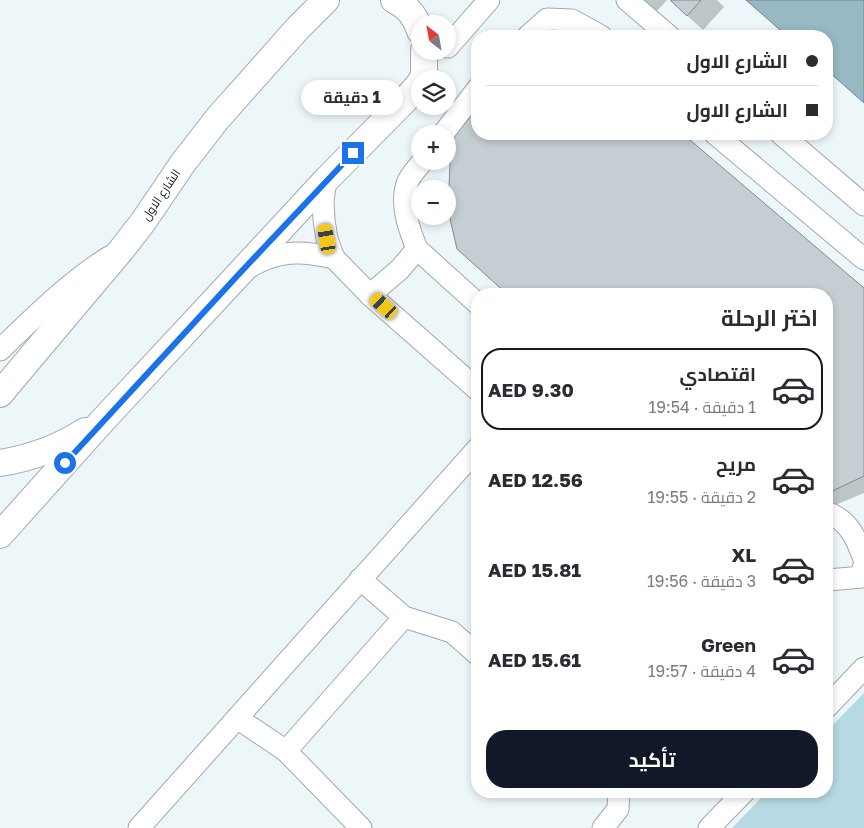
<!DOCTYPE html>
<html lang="ar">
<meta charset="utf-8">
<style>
body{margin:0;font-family:"Golos Text",Cairo,sans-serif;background:#f2f2f3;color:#2b2b33;direction:rtl;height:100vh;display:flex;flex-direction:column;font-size:19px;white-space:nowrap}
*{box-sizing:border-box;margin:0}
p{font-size:16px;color:#7c7c81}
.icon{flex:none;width:28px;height:28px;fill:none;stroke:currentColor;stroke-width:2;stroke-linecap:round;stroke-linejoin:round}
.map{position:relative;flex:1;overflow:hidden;direction:ltr}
.sheet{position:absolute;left:471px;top:288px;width:362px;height:510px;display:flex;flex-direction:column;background:#fff;border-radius:20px;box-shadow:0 2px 8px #0003;direction:rtl}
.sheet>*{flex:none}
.guide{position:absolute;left:471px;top:30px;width:362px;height:110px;border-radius:20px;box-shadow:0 2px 8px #0003;direction:rtl;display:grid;align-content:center;height:110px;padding:0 15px;background:#fff}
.needle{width:32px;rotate:329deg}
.tools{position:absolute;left:411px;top:15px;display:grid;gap:10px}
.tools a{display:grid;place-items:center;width:45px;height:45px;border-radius:50%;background:#fff;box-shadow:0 2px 8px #0003;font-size:25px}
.end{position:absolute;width:22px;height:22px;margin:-11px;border:6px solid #1a73e8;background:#fff;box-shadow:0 0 0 2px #fff}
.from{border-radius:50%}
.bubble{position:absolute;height:35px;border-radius:18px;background:#fff;box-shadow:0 2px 8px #0003;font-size:16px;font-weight:700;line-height:35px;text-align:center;direction:rtl}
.car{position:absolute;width:15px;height:30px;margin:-15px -8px;border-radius:6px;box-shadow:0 0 4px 1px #0007;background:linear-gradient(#f5c518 24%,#345 0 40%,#f5c518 0 76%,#345 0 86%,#f5c518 0)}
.guide b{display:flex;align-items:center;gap:18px;height:48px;font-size:19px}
.guide b+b{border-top:1px solid #e1e1e2}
.guide i{width:12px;height:12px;background:#2b2b33}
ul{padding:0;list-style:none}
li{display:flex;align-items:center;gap:15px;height:82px;margin:0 10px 8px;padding:0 5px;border:2px solid transparent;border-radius:20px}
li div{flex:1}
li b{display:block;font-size:19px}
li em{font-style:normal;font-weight:700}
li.current{border-color:#111827}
li>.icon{width:45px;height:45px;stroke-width:1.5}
h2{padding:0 15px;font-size:22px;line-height:60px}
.primary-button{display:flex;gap:10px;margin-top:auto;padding:10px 15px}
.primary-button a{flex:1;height:58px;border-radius:20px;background:#111827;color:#fff;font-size:20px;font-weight:700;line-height:58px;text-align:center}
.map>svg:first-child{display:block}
.green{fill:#b6d9e4}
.water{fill:#97b9c4;stroke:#6f8890}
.shadow{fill:#0003}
.building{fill:#c5ced2;stroke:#81898c}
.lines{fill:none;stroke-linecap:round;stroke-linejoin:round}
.minor-casing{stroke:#a1a9ac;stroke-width:23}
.major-casing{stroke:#a1a9ac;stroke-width:28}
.minor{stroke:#fff;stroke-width:21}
.major{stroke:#fff;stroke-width:26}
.route{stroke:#1a73e8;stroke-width:6}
.labels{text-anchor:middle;stroke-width:4.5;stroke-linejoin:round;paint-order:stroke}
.street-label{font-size:12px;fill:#111516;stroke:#fff}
</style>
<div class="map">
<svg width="864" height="828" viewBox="0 0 864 828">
<rect width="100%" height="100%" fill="#edf7fa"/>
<polygon class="green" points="864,693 864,828 732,828 768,791 828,791 828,730"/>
<polygon class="water" points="746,0 864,0 864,103 828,71 828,36 787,36"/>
<g class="shadow">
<polygon points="642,0 667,0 656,12"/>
<polygon points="670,0 717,0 724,7 703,30"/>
<polygon points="478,134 681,134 864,290 864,493 828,508 828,294 458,249 448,205 452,141"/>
</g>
<g class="building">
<polygon points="670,0 701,0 687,16"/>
<polygon points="478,107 478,134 683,134 864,288 864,476 828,493 828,294 507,294 457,249 448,210 451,141"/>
</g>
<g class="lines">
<g class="minor-casing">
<g id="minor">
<polyline points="627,0 669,36"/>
<polyline points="528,36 547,19 572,20 601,36"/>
<polyline points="448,47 489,0"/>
<polyline points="443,134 478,88"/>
<polyline points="715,134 864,259"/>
<polyline points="781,134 864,205"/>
<polyline points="326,180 323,200 324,220 327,239 334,258 370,295 478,390"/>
<path d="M417 249C409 229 400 205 407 184 409 176 418 167 423 161"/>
<path d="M246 269C277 250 300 250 334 258"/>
<polyline points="370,295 400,269 417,249 478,304"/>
<path d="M0 350C34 317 68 283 109 257"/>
<path d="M828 513C849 520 857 540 864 559"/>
<polyline points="360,579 404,617 452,632 478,655"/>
<polyline points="828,580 862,577 864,565"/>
<polyline points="828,706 864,668"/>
<polyline points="237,718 286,751 361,828"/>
<polyline points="286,751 404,617"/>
<polyline points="139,828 478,448"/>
<polyline points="603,828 618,809 619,791"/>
<polyline points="709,828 745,791"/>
</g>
</g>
<g class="major-casing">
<g id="major">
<path d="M394 0C407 6 416 17 420 31"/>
<polyline points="422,79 424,75 424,51"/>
<polyline points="0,394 122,249 143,222 183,163 218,118 298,28 326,0"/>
<path d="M0 463C31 458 59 448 85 431"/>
<polyline points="0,535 104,419 239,274 326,180 407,98 420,83"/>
</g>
</g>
<use href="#minor" class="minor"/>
<use href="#major" class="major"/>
</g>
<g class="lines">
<polyline class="route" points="65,463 239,274 353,153"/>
</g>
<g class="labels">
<g class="street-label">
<text transform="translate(161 195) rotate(-56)" y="4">الشارع الاول</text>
</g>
</g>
</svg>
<div class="tools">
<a><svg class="needle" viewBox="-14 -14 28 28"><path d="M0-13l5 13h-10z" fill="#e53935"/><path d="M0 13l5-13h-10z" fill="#7c7c81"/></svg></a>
<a><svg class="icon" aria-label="layers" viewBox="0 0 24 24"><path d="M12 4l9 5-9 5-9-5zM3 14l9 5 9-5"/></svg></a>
<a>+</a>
<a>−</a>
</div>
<i class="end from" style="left:65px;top:463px"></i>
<i class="end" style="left:353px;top:153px"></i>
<div class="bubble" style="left:301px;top:80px;width:102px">1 دقيقة</div>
<i class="car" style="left:327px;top:239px;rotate:350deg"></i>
<i class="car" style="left:384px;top:306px;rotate:312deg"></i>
<div class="guide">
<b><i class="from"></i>الشارع الاول</b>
<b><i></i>الشارع الاول</b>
</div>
<section class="sheet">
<h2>اختر الرحلة</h2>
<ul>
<li class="current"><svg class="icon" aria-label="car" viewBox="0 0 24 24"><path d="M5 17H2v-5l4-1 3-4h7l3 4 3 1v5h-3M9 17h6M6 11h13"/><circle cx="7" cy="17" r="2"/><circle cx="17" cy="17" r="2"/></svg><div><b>اقتصادي</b><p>1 دقيقة · 19:54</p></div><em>AED 9.30</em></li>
<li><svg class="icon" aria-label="car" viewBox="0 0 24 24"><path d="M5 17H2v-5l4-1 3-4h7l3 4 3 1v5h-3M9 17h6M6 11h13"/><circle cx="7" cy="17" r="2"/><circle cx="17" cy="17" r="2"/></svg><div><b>مريح</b><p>2 دقيقة · 19:55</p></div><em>AED 12.56</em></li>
<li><svg class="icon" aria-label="car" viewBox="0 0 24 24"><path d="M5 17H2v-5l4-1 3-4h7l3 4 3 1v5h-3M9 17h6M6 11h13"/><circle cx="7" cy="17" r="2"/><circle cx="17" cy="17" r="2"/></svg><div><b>XL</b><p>3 دقيقة · 19:56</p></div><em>AED 15.81</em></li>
<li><svg class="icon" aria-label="car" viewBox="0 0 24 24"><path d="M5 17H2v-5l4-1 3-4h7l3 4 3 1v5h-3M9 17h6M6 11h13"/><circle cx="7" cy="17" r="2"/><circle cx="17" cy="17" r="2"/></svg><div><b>Green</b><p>4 دقيقة · 19:57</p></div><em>AED 15.61</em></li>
</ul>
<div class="primary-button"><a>تأكيد</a></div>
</section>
</div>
